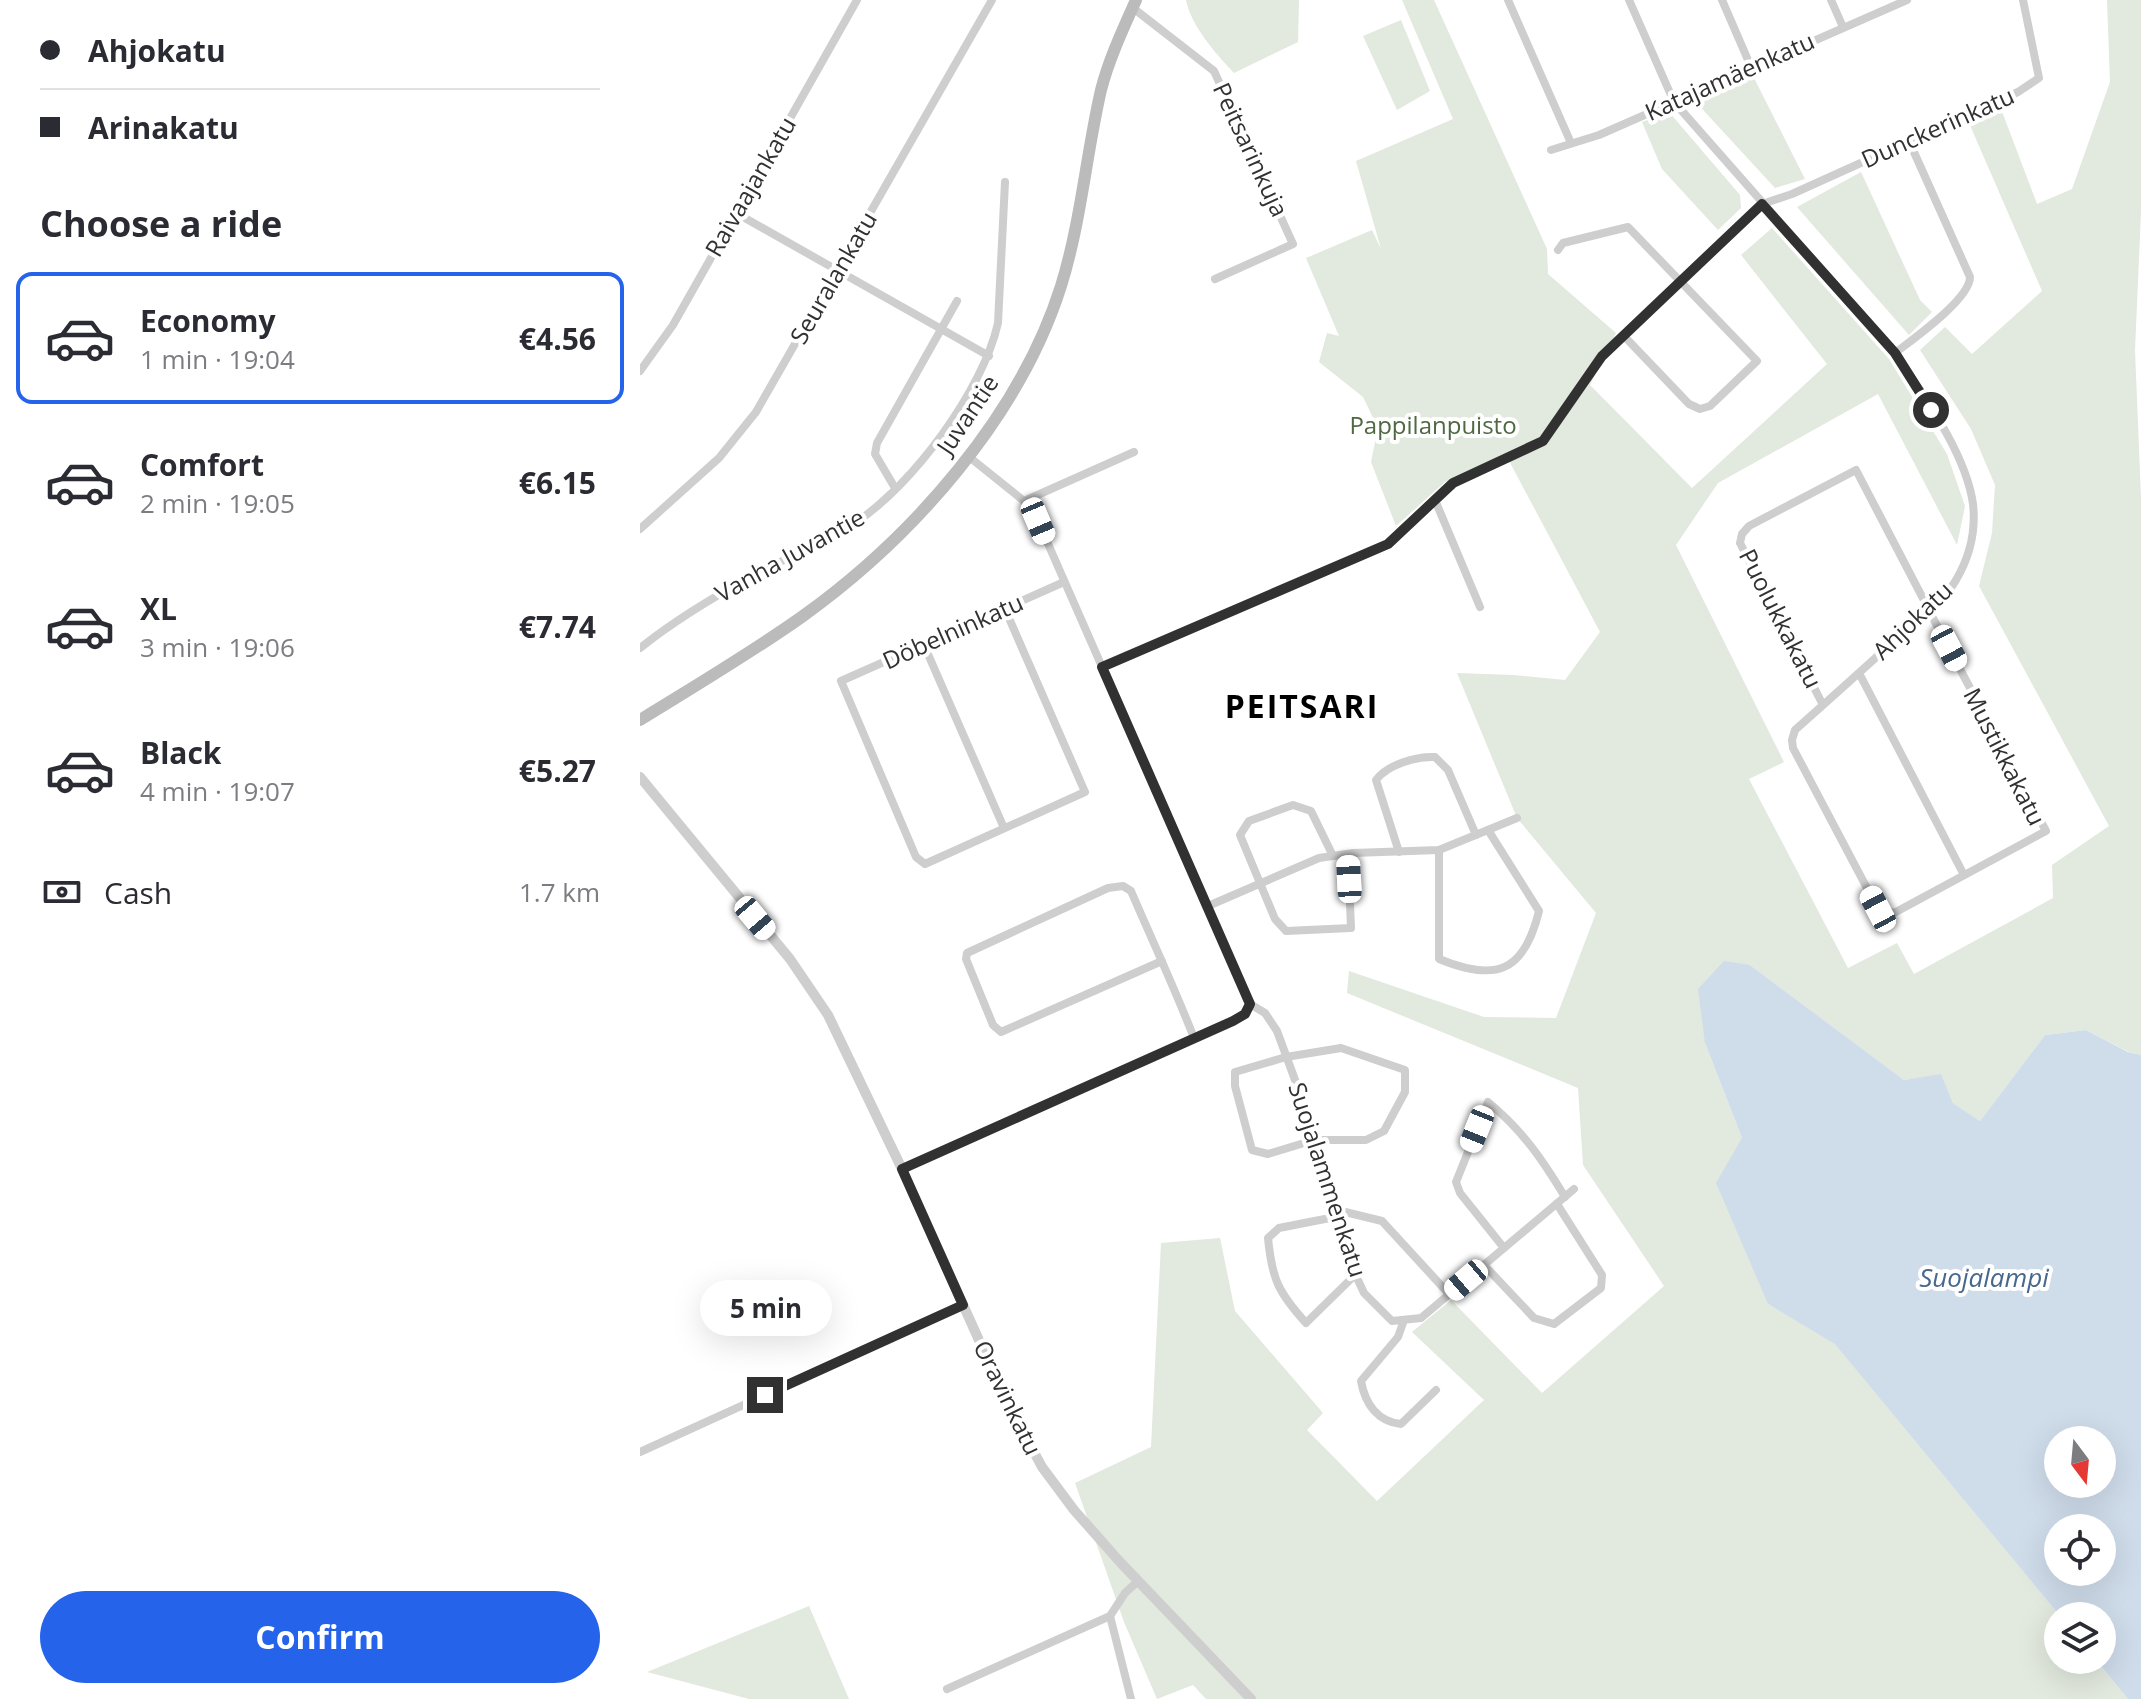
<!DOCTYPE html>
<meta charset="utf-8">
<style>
body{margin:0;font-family:"Open Sans",sans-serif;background:#f2f2f3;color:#2b2b33;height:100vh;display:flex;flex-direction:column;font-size:30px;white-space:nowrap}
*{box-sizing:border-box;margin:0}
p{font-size:26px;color:#7c7c81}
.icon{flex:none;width:44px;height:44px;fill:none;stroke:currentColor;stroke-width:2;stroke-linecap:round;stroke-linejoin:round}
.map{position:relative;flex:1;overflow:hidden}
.side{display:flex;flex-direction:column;background:#fff;width:640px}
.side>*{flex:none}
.banner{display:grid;align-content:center;height:176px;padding:0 40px;background:#fff}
.needle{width:52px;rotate:164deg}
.buttons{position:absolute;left:1404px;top:1426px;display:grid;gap:16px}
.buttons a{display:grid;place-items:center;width:72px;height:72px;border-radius:50%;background:#fff;box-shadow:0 8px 32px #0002;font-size:40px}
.end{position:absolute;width:36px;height:36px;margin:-18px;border:10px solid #313131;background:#fff;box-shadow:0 0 0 4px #fff}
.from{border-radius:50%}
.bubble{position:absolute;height:56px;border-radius:28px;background:#fff;box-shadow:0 8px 32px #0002;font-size:26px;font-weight:700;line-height:56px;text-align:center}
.car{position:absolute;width:24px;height:48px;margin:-24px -12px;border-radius:10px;box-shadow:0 0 6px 2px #0007;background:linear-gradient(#fff 24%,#345 0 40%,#fff 0 76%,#345 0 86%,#fff 0)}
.banner b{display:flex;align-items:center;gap:28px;height:76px;font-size:30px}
.banner b+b{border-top:2px solid #e1e1e2}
.banner i{width:20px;height:20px;background:#2b2b33}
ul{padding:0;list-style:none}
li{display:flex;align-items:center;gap:24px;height:132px;margin:0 16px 12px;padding:0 24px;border:4px solid transparent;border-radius:16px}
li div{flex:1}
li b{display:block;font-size:30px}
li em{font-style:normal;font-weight:700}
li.on{border-color:#2563eb}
li>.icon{width:72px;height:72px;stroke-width:1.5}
h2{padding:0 40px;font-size:36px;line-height:96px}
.pay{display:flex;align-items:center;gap:20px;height:88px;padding:0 40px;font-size:30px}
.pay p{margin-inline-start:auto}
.button{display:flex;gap:16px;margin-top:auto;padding:16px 40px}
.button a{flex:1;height:92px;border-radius:48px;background:#2563eb;color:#fff;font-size:32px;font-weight:700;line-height:92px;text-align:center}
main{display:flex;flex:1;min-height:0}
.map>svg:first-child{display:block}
.green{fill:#e2e9de}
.water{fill:#cfdcea;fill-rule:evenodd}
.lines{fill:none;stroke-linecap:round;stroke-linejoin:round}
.minor{stroke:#cecece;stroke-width:8}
.tertiary{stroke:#cecece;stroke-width:10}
.secondary{stroke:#bbb;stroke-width:12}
.route{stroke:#313131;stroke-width:10}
.labels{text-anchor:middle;stroke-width:8;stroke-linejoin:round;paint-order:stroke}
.street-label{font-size:24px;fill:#313131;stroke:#fff}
.park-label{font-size:24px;fill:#4f6942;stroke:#fff}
.water-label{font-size:26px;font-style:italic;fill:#46688b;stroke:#fff}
.district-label{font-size:32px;font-weight:bold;letter-spacing:2px;fill:#000;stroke:#fff}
</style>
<main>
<section class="side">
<div class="banner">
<b><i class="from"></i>Ahjokatu</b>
<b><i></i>Arinakatu</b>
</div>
<h2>Choose a ride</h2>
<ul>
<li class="on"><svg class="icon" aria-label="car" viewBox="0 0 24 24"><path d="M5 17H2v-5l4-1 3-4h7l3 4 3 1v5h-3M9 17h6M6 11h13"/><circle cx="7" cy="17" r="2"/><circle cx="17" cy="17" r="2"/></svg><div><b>Economy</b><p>1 min · 19:04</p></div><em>€4.56</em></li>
<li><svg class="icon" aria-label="car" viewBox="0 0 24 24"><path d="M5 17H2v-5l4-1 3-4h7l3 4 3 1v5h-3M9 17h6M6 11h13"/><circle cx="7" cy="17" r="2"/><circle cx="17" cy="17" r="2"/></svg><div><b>Comfort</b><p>2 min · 19:05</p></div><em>€6.15</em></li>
<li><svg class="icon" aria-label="car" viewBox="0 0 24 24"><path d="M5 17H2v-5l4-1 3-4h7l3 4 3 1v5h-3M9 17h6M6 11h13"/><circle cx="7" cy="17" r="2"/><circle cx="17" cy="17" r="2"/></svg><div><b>XL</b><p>3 min · 19:06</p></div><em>€7.74</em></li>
<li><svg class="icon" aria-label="car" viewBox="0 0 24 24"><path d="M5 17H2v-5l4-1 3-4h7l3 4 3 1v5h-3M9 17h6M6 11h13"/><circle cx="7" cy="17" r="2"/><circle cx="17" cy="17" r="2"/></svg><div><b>Black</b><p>4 min · 19:07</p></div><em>€5.27</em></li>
</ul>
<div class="pay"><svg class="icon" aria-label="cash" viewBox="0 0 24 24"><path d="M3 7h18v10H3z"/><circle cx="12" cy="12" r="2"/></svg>Cash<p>1.7 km</p></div>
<div class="button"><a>Confirm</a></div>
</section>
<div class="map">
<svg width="1501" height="1699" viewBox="0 0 1501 1699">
<rect width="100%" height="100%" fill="#fff"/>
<g class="green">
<path d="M546 0H659L658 42 594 73C576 54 551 26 546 0Z"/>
<polygon points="762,0 794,0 907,249 908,274 976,333 950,385 1052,488 1187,364 1101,255 1132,228 1249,359 1307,454 1325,506 1317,545 1238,394 1078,483 1036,545 1144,762 1109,779 1208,968 1257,943 1274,974 1413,898 1412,865 1469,826 1339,586 1352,533 1355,485 1331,429 1280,350 1305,327 1332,354 1402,291 1329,123 1361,109 1397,204 1432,189 1470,82 1467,0 1501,0 1501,212 1495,350 1501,498 1501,1055 1489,1052 1446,1030 1405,1035 1340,1121 1313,1103 1301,1075 1264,1080 1110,965 1065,1043 1102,1138 1128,1304 1195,1343 1420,1616 1418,1660 1456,1660 1488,1699 566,1699 553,1685 517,1699 484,1622 435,1483 511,1447 521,1243 580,1238 595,1311 683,1413 667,1430 737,1501 844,1400 772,1332 811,1300 902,1393 1024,1286 943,1165 938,1088 707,993 709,971 844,1017 916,1018 956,913 877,818 817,673 873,675 925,680 960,632 866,455 805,482 756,526 731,462 738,428 723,397 679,362 687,333 699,336 666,258 732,230 741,249 716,161 813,119"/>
<polygon points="761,20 790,91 757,110 723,36"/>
<polygon points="1112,74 1165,179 1135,188 1053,99"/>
<polygon points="1029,112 1100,195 1101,208 1078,230 1022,169 1002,122"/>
<polygon points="1221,172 1280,300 1292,312 1269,335 1157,207"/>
<polygon points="169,1606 209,1699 109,1699 7,1672"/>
</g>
<path class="water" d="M1084 961 1110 965 1264 1080 1301 1074 1313 1103 1340 1121 1405 1035 1446 1030 1488 1052 1501 1055V1699H1488L1456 1660H1462V1616H1420L1195 1344 1128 1304 1076 1183 1102 1138 1065 1043 1058 989ZM1418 1440H1462V1484H1418ZM1418 1528H1462V1572H1418Z"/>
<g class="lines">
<g class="minor">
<polyline points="868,0 931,143"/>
<path d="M989 0 1034 102 1255 353C1283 395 1326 453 1333 504 1336 531 1329 558 1316 580 1304 601 1282 616 1264 632 1228 665 1191 698 1155 730L1152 740 1153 748 1238 909 1254 913 1406 831 1295 622 1289 610 1216 470 1109 526 1102 534 1100 543 1183 705"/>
<polyline points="1082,0 1111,67"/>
<polyline points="1191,0 1203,27"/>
<polyline points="493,8 574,71 653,244 575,279"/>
<polyline points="911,150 959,135 1267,0"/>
<polyline points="96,213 349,356"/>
<polyline points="918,250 923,243 988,227 1117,361 1070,406 1060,409 1049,404 983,335"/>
<path d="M1255 353C1273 339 1330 299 1330 277L1269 141"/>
<polyline points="0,371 33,325 217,0"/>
<polyline points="255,488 235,454 237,443 317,301"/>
<polyline points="795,500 840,607"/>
<polyline points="384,501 494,452"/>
<polyline points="0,529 79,458 116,412 352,0"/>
<polyline points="365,609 445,792 285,864 276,857 201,681 424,582"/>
<polyline points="284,645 364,828"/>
<path d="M0 648C33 622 70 599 107 579 142 559 182 545 215 523 273 485 343 390 358 323L365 182"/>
<polyline points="462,667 748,544 813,483 903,441 962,356 1122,204 1152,194 1378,92 1399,78 1383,0"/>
<polyline points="1219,673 1324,875"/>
<path d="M799 850V959C855 982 884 973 899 911L848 830"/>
<path d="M759 852 736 780C747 765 776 756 795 757L808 770 836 835"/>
<polyline points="693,856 671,811 653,805 609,821 600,835 635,919 646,931 711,928 708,854"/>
<polyline points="568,906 679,858 713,853 799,850 877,818"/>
<path d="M522 961 361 1032 353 1025 326 959 327 953 468 888 483 886 491 891C512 940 535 989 554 1038"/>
<polyline points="610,1004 625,1013 637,1031 665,1107 704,1250 724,1293 752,1321 781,1318 934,1189"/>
<polygon points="701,1048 765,1070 765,1092 744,1131 726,1140 674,1140 628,1154 612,1150 595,1086 595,1072 646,1057"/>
<polyline points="262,1169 593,1021 605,1014 610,1004 398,521 384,501 328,456"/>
<polyline points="693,1209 742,1221 809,1294"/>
<path d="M695 1217 639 1228 628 1238C632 1279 638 1292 666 1323L715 1275"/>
<path d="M864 1248 820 1193 816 1182 848 1102C883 1131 902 1159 925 1197"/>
<polyline points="844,1265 894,1318 914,1324 961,1288 962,1275 917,1204"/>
<path d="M764 1320 758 1337 721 1381C725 1404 738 1422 761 1424L796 1390"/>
<polyline points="0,1452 323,1305"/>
<polyline points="470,1616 491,1699"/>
<polyline points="307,1689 470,1616 485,1593 498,1581"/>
</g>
<polyline class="tertiary" points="0,777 150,959 188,1015 262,1169 365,1398 402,1467 434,1510 480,1562 611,1699"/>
<path class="secondary" d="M0 720C55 686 111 653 163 616 273 537 380 416 421 286 441 222 446 155 461 90 469 59 483 29 496 0"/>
</g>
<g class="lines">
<polyline class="route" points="125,1395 323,1305 262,1169 593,1021 605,1014 610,1004 462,667 748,544 813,483 903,441 962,356 1122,204 1255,353 1291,410"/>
</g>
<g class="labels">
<g class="street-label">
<text transform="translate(1090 77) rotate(-24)" y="8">Katajamäenkatu</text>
<text transform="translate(1298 128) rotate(-24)" y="8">Dunckerinkatu</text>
<text transform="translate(610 150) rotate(65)" y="8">Peitsarinkuja</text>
<text transform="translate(111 187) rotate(-60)" y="8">Raivaajankatu</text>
<text transform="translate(194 278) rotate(-60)" y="8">Seuralankatu</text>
<text transform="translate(328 415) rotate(-56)" y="8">Juvantie</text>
<text transform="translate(150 556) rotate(-29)" y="8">Vanha Juvantie</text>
<text transform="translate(1140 619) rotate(63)" y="8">Puolukkakatu</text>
<text transform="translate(1273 621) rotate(-44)" y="8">Ahjokatu</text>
<text transform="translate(313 632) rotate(-24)" y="8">Döbelninkatu</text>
<text transform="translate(1364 757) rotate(63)" y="8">Mustikkakatu</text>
<text transform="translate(687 1180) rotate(72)" y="8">Suojalammenkatu</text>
<text transform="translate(367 1398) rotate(64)" y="8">Oravinkatu</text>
</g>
<g class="park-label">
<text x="793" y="434">Pappilanpuisto</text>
</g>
<g class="water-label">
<text x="1344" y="1287">Suojalampi</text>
</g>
<g class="district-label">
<text x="662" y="718">PEITSARI</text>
</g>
</g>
</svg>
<div class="buttons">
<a><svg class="needle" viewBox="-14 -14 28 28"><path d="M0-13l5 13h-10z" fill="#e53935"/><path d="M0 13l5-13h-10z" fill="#7c7c81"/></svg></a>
<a><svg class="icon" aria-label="locate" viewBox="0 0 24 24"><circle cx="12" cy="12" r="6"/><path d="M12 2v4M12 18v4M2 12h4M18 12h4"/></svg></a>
<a><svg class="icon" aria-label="layers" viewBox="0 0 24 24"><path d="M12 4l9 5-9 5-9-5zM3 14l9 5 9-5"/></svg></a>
</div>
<i class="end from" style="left:1291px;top:410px"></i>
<i class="end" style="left:125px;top:1395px"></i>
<div class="bubble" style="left:60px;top:1280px;width:132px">5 min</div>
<i class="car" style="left:398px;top:521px;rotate:157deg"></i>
<i class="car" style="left:1309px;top:648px;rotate:152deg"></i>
<i class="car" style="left:709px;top:879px;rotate:357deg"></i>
<i class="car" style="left:1238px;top:909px;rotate:332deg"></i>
<i class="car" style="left:115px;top:918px;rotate:140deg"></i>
<i class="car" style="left:837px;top:1129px;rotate:202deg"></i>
<i class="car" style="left:826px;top:1280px;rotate:230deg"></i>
</div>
</main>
